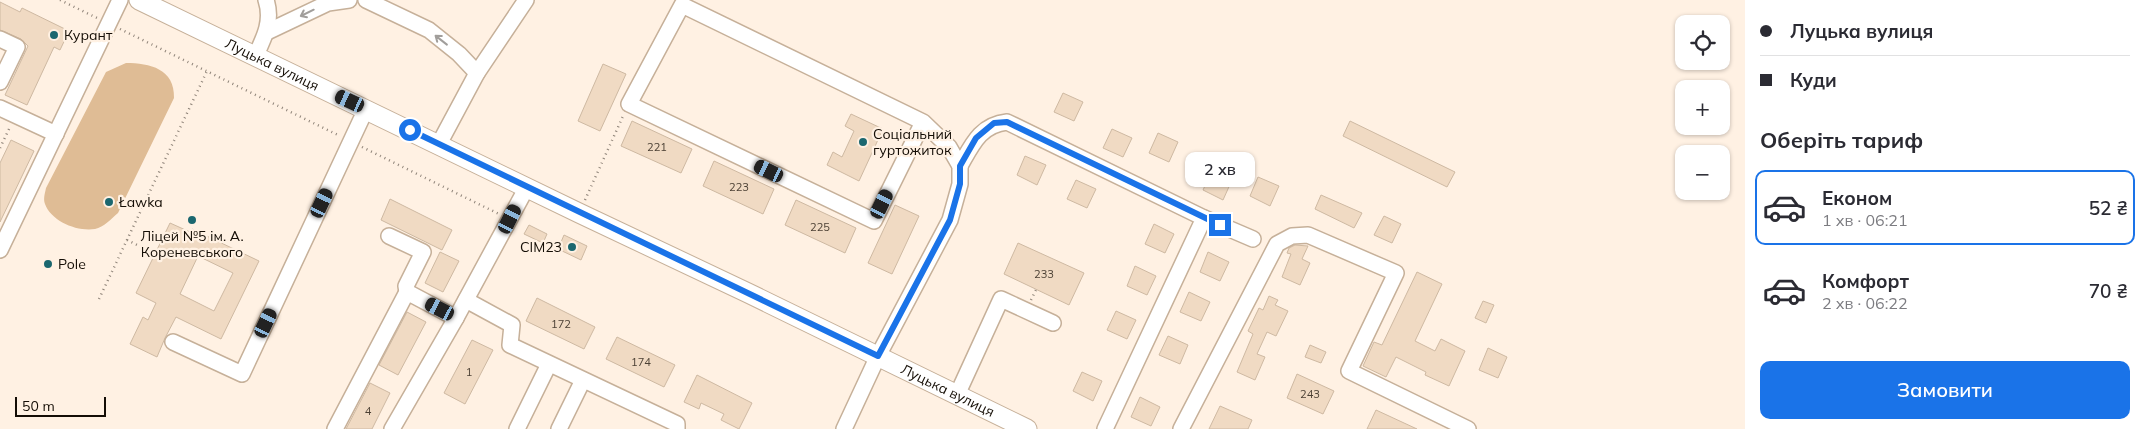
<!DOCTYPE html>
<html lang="uk">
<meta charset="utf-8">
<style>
body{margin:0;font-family:Mulish,sans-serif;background:#f2f2f3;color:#2b2b33;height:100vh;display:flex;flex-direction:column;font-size:19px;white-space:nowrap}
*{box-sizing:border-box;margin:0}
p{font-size:16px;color:#7c7c81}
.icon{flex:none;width:28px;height:28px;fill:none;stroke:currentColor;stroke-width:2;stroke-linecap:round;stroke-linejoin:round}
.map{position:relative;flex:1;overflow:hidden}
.side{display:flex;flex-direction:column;background:#fff;width:400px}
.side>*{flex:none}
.guide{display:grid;align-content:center;height:110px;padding:0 15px;background:#fff}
.buttons{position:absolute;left:1675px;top:15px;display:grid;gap:10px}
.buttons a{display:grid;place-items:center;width:55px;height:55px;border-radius:10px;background:#fff;box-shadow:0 1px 4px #0004;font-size:25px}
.scale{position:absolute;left:15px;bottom:12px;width:91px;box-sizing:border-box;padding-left:5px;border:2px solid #140d05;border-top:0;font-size:14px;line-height:18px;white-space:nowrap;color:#140d05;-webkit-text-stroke:4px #fff1e3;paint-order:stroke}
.end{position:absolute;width:22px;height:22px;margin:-11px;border:6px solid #1a73e8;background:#fff;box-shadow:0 0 0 2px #fff}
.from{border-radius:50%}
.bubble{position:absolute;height:35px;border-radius:10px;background:#fff;box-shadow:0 1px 4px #0004;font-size:16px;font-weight:600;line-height:35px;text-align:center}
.car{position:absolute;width:15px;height:30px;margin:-15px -8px;border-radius:6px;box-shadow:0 0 4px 1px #0007;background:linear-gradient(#222 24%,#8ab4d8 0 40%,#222 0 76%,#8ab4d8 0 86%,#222 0)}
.guide b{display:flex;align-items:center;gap:18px;height:48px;font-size:19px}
.guide b+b{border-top:1px solid #e1e1e2}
.guide i{width:12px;height:12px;background:#2b2b33}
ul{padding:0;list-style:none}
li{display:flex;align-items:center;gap:15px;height:75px;margin:0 10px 8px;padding:0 5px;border:2px solid transparent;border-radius:10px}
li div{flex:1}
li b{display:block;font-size:19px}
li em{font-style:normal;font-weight:600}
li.on{border-color:#1a73e8}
li>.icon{width:45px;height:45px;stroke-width:1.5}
h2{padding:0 15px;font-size:22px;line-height:60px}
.primary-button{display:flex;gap:10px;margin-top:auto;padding:10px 15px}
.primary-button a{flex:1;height:58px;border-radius:10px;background:#1a73e8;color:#fff;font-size:20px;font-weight:600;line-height:58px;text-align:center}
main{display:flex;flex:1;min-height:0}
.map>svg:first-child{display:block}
.green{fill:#dfbc95}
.building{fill:#f0dac3;stroke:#ceb9a2;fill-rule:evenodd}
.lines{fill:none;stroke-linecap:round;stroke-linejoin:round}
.minor-casing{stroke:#c6b099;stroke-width:18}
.major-casing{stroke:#c6b099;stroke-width:21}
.path{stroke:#90857a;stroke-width:2.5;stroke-dasharray:1 4;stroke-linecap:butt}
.minor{stroke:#fff;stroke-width:15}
.major{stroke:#fff;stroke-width:19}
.oneway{stroke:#a19e9b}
.route{stroke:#1a73e8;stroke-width:6}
.poi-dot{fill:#1b676f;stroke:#fff1e3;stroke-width:2}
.labels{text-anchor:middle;stroke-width:4.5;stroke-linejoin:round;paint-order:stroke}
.number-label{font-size:11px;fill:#4b4034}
.poi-label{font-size:14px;fill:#140d05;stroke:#fff1e3;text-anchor:start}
.street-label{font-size:14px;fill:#140d05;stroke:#fff1e3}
</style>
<main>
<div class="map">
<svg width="1745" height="429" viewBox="0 0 1745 429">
<rect width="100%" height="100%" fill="#fff1e3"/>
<path class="green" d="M126 63C150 63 175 69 174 98L118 213C111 219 104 227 95 229 77 232 51 221 45 204 43 199 45 193 46 188L106 72Z"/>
<g class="building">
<polygon points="0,2 20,12 22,8 69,31 60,50 54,47 27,105 5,95 28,46 21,39 0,30"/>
<polygon points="603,64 626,74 600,131 578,121"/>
<polygon points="1063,93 1083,102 1074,121 1054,112"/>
<polygon points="851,114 883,129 859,181 827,165 833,152 842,157 854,131 845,126"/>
<polygon points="632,121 692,149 681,173 621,146"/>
<polygon points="1350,121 1455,172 1447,187 1343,136"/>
<polygon points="1112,129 1132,138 1123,157 1103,148"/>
<polygon points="1158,133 1178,142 1169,162 1149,153"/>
<polygon points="11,140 34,151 0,222 0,163"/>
<polygon points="1025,156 1046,165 1037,185 1017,175"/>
<polygon points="714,161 774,189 763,214 703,186"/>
<polygon points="1212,171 1232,180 1223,200 1203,190"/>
<polygon points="1258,177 1279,186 1270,206 1250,196"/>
<polygon points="1076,180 1096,189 1087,208 1067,199"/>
<polygon points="1321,195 1362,213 1354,228 1315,209"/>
<polygon points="390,199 452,230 442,250 381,220"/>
<polygon points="796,200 856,228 845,253 785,225"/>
<polygon points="895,205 919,216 892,274 868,263"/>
<polygon points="1384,216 1401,224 1392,243 1374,235"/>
<path d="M170 223 190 232 192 229 259 261 221 339 176 317 165 338 157 357 130 344 143 317 148 320 156 303 136 293ZM198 256 233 273 214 311 180 294Z"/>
<polygon points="1154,224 1174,234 1165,253 1145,244"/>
<polygon points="529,225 547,234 543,243 524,234"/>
<polygon points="564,235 587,246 581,260 558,249"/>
<polygon points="1018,243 1084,273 1069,305 1004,274"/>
<polygon points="1295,245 1308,246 1302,259 1310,263 1300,285 1282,277 1291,254 1287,253 1289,248"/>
<polygon points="440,252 459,261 443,292 425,283"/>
<polygon points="1208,252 1229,262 1220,281 1200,272"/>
<polygon points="1135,266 1156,276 1147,295 1127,286"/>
<polygon points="1417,272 1442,284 1415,341 1435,351 1441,339 1465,351 1449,386 1425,375 1426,372 1396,357 1386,377 1363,366 1374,342 1382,345"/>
<polygon points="1189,292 1210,302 1201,321 1180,312"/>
<polygon points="1269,296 1278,300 1275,305 1288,311 1276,336 1267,332 1257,354 1265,357 1255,380 1237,372 1253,334 1248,331 1259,308 1263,310"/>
<polygon points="537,298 595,327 584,349 526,321"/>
<polygon points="1483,301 1494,305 1486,323 1475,318"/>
<polygon points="1116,311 1136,320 1127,339 1107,330"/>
<polygon points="407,312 426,322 398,375 379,365"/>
<polygon points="1168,336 1188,345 1180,364 1159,355"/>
<polygon points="617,337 675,365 664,387 606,359"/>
<polygon points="472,340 493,350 465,404 444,393"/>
<polygon points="1310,345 1326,352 1321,363 1305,357"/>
<polygon points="1488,348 1507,357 1498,378 1479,370"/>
<polygon points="1082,372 1102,381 1093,401 1073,391"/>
<polygon points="1297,374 1334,391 1323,414 1287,398"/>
<polygon points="697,375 752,403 739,429 721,420 724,414 701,403 699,409 684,402"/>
<polygon points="370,383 390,393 372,429 346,429"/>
<polygon points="1140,397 1160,407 1151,426 1131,417"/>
<polygon points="1220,406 1252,420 1248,429 1209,429"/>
<polygon points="1376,410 1417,429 1367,429"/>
</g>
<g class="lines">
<g class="minor-casing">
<g id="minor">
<polyline points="366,0 429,30 459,54 477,73"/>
<polyline points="267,32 328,3 349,0"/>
<polyline points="0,39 17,47 0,82"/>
<path d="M255 57C264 38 273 21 266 0"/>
<polyline points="0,108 56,134"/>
<polyline points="439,144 477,73 526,0"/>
<path d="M960 166C972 145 980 125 1007 122L1204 218 1105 429"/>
<polyline points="1204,218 1253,239"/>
<polyline points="389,236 423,252 406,286 407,292"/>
<polyline points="0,250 120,0"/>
<polyline points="466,300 512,325 510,345 677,424 677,429"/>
<polyline points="173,342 242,374 366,109"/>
<polyline points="957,395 1001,299 1053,323"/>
<polyline points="335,429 407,292 456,318"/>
<polyline points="392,429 456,318 527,187"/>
<polyline points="517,429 549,364"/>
<polyline points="559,429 583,380"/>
<polyline points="844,429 878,356 950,220 960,184 960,166 949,147 923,122 682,5 629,104 874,221 923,122"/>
<polyline points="1181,429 1277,244 1292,236 1308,235 1396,273 1349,371 1468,429"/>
</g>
</g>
<g class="major-casing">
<g id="major">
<path id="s1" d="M139 0 579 213 748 293 1027 429"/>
</g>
</g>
<g class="path">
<polyline points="60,0 97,18"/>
<polyline points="120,29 340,136"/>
<polyline points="362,147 499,214"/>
<polyline points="0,148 10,127"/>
<polyline points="585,200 624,114"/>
<polyline points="127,240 155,254"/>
<polyline points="99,299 207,71"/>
<polyline points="1031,300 1036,290"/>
</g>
<use href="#minor" class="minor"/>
<use href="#major" class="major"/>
</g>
<defs><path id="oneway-shaft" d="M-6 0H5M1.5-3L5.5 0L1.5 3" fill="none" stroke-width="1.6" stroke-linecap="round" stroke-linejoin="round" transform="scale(1.25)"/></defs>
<g class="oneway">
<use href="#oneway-shaft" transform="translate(307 13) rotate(154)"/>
<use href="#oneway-shaft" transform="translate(441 40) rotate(-142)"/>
</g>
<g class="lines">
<polyline class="route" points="410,130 878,356 950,220 960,184 960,166 976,138 994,123 1007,122 1220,225"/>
</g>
<g class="poi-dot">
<circle cx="54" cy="35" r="5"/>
<circle cx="863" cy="142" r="5"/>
<circle cx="109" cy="202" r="5"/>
<circle cx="192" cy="220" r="5"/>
<circle cx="572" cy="247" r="5"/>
<circle cx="48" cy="264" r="5"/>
</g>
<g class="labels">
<g class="number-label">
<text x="657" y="151">221</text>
<text x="739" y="191">223</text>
<text x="820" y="231">225</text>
<text x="1044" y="278">233</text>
<text x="561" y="328">172</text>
<text x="641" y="366">174</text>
<text x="469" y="376">1</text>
<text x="1310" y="398">243</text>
<text x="368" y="415">4</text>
</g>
<g class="poi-label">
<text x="64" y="40">Курант</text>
<text x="873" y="139">Соціальний<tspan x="873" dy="16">гуртожиток</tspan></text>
<text x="119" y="207">Ławka</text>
<text x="192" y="241" text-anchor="middle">Ліцей №5 ім. А.<tspan x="192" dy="16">Кореневського</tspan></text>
<text x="562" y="252" text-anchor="end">СІМ23</text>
<text x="58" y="269">Pole</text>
</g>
<g class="street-label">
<text dy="5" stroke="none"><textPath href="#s1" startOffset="148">Луцька вулиця</textPath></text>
<text dy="5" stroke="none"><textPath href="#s1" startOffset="898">Луцька вулиця</textPath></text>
</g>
</g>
</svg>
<div class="buttons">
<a><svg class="icon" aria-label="locate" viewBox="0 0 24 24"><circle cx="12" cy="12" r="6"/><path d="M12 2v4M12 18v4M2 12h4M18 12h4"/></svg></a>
<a>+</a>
<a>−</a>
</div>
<div class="scale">50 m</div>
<i class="end from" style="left:410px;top:130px"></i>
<i class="end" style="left:1220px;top:225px"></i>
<div class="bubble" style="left:1185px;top:152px;width:70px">2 хв</div>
<i class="car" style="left:350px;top:101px;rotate:295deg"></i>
<i class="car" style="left:769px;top:171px;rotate:296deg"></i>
<i class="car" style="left:322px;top:203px;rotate:25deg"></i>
<i class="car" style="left:882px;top:204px;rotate:26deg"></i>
<i class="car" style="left:510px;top:219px;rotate:27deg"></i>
<i class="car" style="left:440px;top:309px;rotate:297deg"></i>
<i class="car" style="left:266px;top:323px;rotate:25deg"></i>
</div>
<section class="side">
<div class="guide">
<b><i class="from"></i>Луцька вулиця</b>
<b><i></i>Куди</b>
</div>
<h2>Оберіть тариф</h2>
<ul>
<li class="on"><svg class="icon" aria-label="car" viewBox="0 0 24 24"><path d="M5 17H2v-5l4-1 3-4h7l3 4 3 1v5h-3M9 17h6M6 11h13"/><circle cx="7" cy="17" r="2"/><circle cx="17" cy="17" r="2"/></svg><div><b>Економ</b><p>1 хв · 06:21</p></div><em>52 ₴</em></li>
<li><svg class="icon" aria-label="car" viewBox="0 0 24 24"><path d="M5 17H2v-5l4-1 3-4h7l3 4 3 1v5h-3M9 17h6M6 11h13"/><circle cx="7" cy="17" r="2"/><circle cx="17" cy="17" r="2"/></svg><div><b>Комфорт</b><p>2 хв · 06:22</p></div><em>70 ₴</em></li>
</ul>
<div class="primary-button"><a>Замовити</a></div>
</section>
</main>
